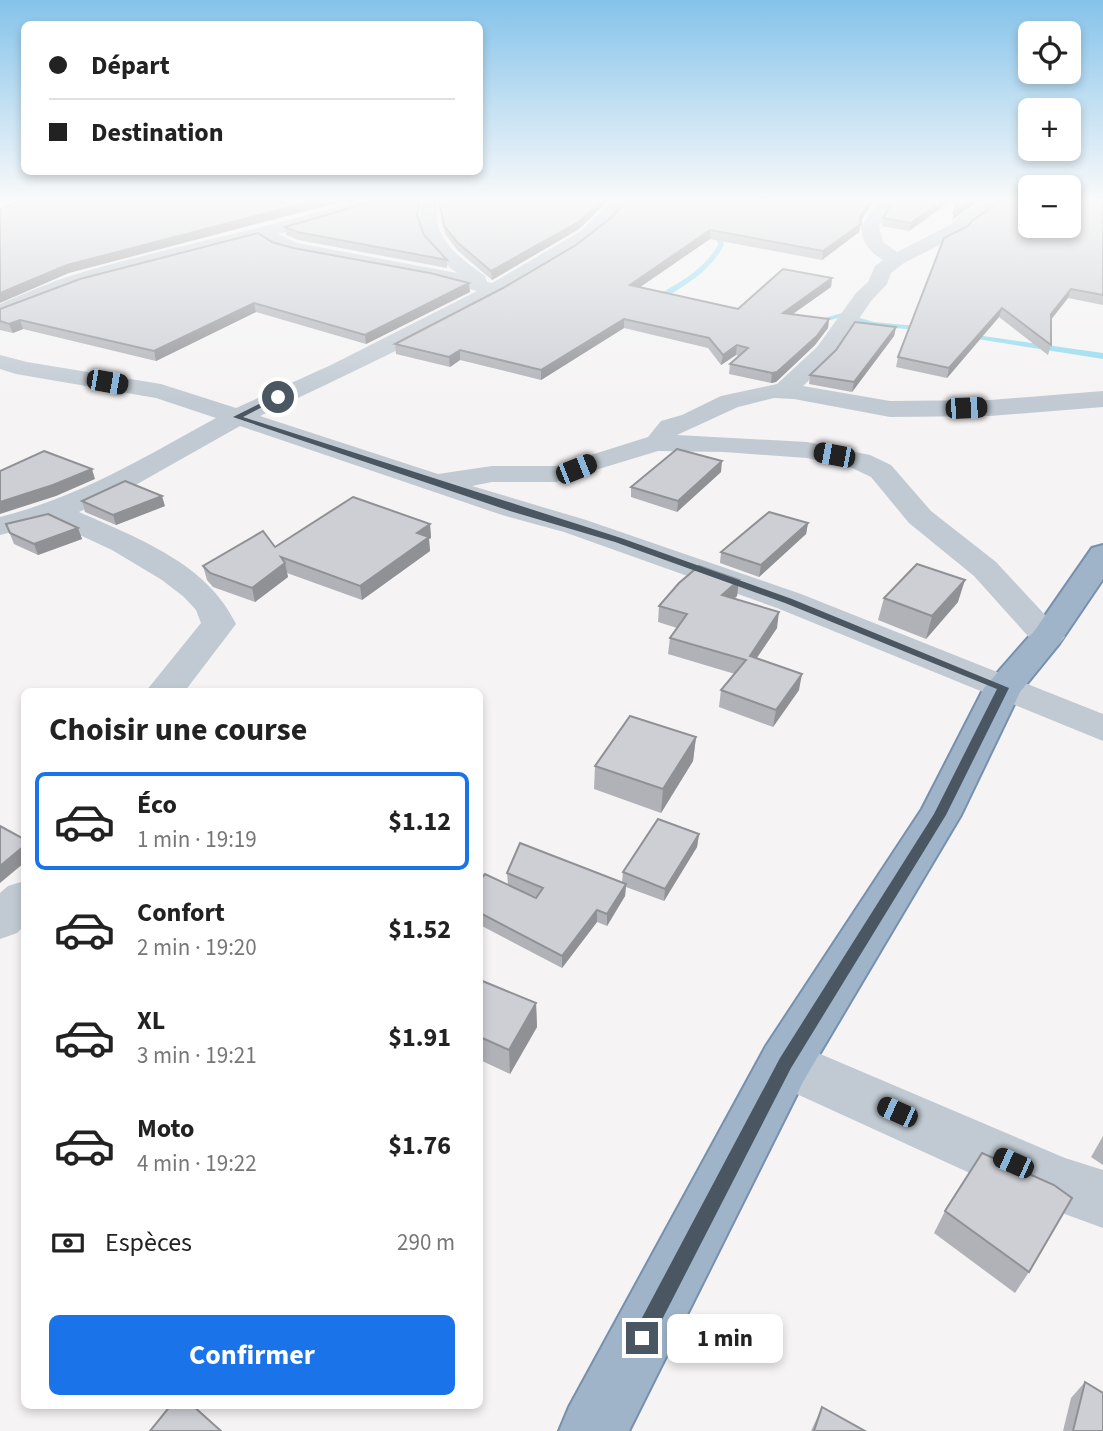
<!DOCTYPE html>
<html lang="fr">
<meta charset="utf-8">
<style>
body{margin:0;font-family:"Source Sans 3",sans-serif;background:#f2f2f2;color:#222;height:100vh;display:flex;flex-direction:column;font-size:26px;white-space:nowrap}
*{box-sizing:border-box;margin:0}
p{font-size:23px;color:#767676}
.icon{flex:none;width:38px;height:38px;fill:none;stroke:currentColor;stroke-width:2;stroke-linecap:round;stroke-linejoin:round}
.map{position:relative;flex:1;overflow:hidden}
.details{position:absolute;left:21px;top:688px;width:462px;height:721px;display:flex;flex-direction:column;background:#fff;border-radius:10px;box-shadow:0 4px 10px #0003}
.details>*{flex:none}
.hud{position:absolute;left:21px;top:21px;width:462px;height:154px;border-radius:10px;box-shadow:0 4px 10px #0003;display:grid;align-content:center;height:154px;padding:0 28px;background:#fff}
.buttons{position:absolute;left:1018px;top:21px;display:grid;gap:14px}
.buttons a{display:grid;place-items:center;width:63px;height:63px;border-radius:10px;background:#fff;box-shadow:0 4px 10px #0003;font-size:35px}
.end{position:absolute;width:32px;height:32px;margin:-16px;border:9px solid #4a5661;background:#fff;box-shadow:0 0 0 4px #fff}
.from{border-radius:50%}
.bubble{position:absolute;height:49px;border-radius:10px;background:#fff;box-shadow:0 4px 10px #0003;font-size:23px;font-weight:700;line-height:49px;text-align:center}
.car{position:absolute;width:21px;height:42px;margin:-21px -10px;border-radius:9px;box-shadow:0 0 5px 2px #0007;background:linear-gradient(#222 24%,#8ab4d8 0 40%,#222 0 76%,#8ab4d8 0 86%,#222 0)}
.hud b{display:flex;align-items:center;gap:24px;height:66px;font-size:26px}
.hud b+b{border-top:2px solid #e0e0e0}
.hud i{width:18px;height:18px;background:#222}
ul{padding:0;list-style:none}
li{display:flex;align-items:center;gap:21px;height:98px;margin:0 14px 10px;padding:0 14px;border:4px solid transparent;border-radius:10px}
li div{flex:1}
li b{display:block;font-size:26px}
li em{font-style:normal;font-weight:700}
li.on{border-color:#1a73e8}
li>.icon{width:63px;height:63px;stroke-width:1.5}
h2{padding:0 28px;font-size:32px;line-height:84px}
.pay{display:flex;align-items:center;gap:18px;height:77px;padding:0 28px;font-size:26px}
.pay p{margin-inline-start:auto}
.button{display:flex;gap:14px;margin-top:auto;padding:14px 28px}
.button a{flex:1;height:80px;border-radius:10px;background:#1a73e8;color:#fff;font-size:28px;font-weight:700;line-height:80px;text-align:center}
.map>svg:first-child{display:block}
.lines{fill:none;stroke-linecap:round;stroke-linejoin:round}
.stream{fill:#90daee;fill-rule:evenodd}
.trunk-casing{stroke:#7690ad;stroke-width:4}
.minor{fill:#c1cad2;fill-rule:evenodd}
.trunk{fill:#9fb4c9;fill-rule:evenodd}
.wall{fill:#b0b2b7;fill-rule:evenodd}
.shaded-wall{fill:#909195}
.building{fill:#cdcfd5;stroke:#909195;stroke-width:2}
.route{fill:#4a5661}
</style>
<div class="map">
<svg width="1103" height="1431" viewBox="0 0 1103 1431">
<rect width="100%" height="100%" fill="#f5f3f3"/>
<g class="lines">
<g class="stream">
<path d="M712 222 717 223 724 245C712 268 692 281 671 294L685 298V302L667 300 663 292C684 280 706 267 718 245Z"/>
<polygon points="842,313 874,322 928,327 932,329 928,331 874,326 842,317 811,325 807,323"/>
<polygon points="962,333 1103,353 1103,359 965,337 962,337"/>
</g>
<g class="trunk-casing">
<polygon id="trunk" points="1103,545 1103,579 1059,644 1020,692 961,815 804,1080 629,1431 559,1431 569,1407 766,1046 922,809 984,688 1035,630 1092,548"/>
</g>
<g class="minor">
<path d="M359 200H385L383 204 311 227 278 234 297 243 457 273C432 254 413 233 422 200H438C430 238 458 256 485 276L487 282 492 283 581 231 613 200H630C606 235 570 253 535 275 447 328 353 372 260 416L438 474 492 466H556L648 437 661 421 682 415 721 396 777 384 817 347 856 293 868 282 875 266 883 260C869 252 862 242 861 226L874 209 876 200H892L890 209 879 226 883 242 897 252 952 224C964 207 989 200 1008 200L969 226 965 232 904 263 891 273 887 284 871 301 833 357 803 386 890 401 990 400 1103 391V407L990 416 890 417 794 399 774 398 738 407 677 435 807 442 870 455 891 465 931 511 996 562 1059 630 1065 637 1059 644 1047 648 1035 644 974 576 909 523 871 477 852 468 807 458 724 452 658 451 556 482H492L472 486 586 520 801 594 1103 714V741L777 608 564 532 502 515 240 426 132 487 79 512C137 538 207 563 236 624L185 691H146L201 623 196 610 184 597 162 580 112 550 52 522 0 535V517C79 497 145 457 216 418L156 398 16 374 0 369V355L27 362 161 384 236 408 331 365 477 291 431 279 295 254 274 248 260 238 82 285 0 317V304C23 294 46 284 70 276 165 247 264 230 359 200Z"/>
<polygon points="24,881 24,926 17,933 0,939 0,893 8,886"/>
<polygon points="785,1039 1065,1158 1103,1170 1103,1228 1040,1205 766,1080 758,1063 766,1046"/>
</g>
<use href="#trunk" class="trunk"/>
</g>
<g class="wall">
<polygon points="378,200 420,200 418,218 424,235 447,260 447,268 298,240 286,235 285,227"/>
<polygon points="439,200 609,200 579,229 492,280 458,251 445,234"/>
<polygon points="874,200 860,222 859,232 822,260 710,239 640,287 738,309 832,278 831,287 793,314 829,319 828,328 815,345 776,382 771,383 729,374 730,364 739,356 736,355 721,365 708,348 624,328 541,380 460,360 450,367 396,354 395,344 503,288 576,245 612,217"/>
<polygon points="952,200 909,231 882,226 883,218 894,203"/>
<polygon points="1103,200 1103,305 1068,298 1051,320 1051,345 1048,355 999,317 947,378 896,367 898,357 968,226"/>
<polygon points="272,242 470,292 366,344 256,312 156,361 23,329 13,333 0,330 0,309"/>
<polygon points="896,327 894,336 852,392 809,384 810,375"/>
<polygon points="721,472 677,512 631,497 631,487"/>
<polygon points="82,501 165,506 116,525 85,512"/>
<polygon points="808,523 806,534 759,577 720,563 721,552"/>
<polygon points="6,524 78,528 82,539 38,555 14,544"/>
<polygon points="430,524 431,538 429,539 430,551 362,600 287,573 288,577 255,602 213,587 207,580 203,566"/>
<polygon points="739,580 737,596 734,599 777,628 757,658 799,690 773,727 719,707 721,690 735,674 668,654 670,638 677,628 658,622 659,606"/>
<polygon points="884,598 958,602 926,639 878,620"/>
<polygon points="696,737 693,761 661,813 594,789 595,766"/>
<path d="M699 834 697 847 664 901 626 887 625 896 607 926 597 922 562 968 480 925V880L508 885 507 873 622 882 623 872ZM514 888 537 897 536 898Z"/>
<polygon points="480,980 536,1003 537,1027 510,1074 480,1060"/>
<polygon points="1103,1136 1103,1165 1091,1157"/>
<polygon points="945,1211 1029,1272 1015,1293 934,1233"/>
<polygon points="1085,1382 1103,1431 1063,1431 1071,1398"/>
<polygon points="822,1407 865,1431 811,1431"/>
</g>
<g class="shaded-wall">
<polygon points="317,200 348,200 69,273 0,303 0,293 67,265"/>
<polygon points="601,200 609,200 579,229 492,280 491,271"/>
<polygon points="871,200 874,200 859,224 860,216"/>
<polygon points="943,200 952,200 909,231 911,223"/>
<polygon points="971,200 992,200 976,203 952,220 954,212"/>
<polygon points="861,224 859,232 822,260 823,251"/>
<polygon points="710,230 710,239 630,294 630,285"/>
<polygon points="832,278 831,287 781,322 783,313"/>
<polygon points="469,283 470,292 366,344 365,335"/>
<polygon points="1071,289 1068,298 1048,323 1051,314"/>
<polygon points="254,303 256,312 156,361 154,351"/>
<polygon points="1002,308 999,317 947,378 949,368"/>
<polygon points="624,319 624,328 541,380 541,370"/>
<polygon points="829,319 828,328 815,345 776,382 771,383 772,373"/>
<polygon points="20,320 23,329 13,333 9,324"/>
<polygon points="896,327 894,336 852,392 854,382"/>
<polygon points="737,345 736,355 721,365 723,355"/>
<polygon points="460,350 460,360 450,367 449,357"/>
<polygon points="722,461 721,472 677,512 678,501"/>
<polygon points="92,469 95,479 56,496 0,514 0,502"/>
<polygon points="162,496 165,506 116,525 113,515"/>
<polygon points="808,523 806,534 759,577 761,565"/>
<polygon points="430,524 431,538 429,539 430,551 362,600 360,586 417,533"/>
<polygon points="78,528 82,539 38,555 34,544"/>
<polygon points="285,563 288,577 255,602 252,588"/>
<polygon points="739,580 737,596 720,611 722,595"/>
<polygon points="965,580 958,602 926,639 932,616"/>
<polygon points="779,612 777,628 747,672 750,656"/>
<polygon points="802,674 799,690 773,727 776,710"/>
<polygon points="696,737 693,761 661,813 663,789"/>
<polygon points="699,834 697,847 664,901 665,889"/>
<polygon points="24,846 24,863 0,883 0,866"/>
<polygon points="626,884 625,896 607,926 607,914"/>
<polygon points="597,910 597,922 562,968 562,956"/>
<polygon points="536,1003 537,1027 510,1074 509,1050"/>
</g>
<g class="building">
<polygon points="21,200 317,200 67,265 0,293 0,209"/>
<polygon points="378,200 419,200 417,215 424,235 447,260 297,232 285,227"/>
<polygon points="439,200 601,200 580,221 491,271 458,243 444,226"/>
<polygon points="627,200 871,200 860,216 861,224 823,251 710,230 630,285 738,309 783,269 832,278 783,313 829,319 817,336 777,372 772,373 730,364 748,348 737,345 723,355 709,338 624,319 541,370 460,350 449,357 395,344 503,288 576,245 612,217"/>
<polygon points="894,200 943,200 911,223 883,218"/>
<polygon points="958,200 971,200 954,212"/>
<polygon points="1003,200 1031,200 1031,226 1069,226 1069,200 1103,200 1103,295 1071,289 1051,314 1051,345 1002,308 949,368 898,357 944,238 968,226 973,220"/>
<polygon points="258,233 272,242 293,248 430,273 469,283 365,335 254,303 154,351 20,320 9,324 0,321 0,309 80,279"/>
<polygon points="855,322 896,327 854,382 810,375 836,350"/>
<polygon points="677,449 722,461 678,501 631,487"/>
<polygon points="44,451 92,469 53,485 0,502 0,471"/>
<polygon points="125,481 162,496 113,515 82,501"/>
<polygon points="353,497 430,524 417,533 429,537 360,586 281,557 285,563 252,588 210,573 203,566 263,531 275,547"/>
<polygon points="769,512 808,523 761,565 721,552"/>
<polygon points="48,514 78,528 34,544 10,533 6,524"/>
<polygon points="917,564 965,580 932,616 884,598"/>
<polygon points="699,566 739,580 722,595 779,612 750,656 802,674 776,710 721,690 746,660 670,638 687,614 659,606 679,583"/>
<polygon points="630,716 696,737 663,789 595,766"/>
<polygon points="658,819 699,834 665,889 623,872"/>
<polygon points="0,826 24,839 24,846 0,866"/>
<polygon points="520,843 626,884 607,914 597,910 562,956 480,913 480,880 485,874 536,898 543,888 507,873"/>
<polygon points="480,980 536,1003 509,1050 480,1037"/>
<polygon points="982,1153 1054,1185 1072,1198 1029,1272 945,1211"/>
<polygon points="1085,1382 1103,1393 1103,1431 1073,1431"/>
<polygon points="171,1405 192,1405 221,1431 150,1431"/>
<polygon points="822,1407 865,1431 814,1431"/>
</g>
<linearGradient id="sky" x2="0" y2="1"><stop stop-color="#85c3ea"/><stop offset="0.5" stop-color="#fafafa"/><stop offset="1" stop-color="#fafafa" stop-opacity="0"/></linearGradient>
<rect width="1103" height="401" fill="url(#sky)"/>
<polygon class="route" points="275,396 282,397 243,417 621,538 792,599 1009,688 946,815 791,1068 649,1345 642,1348 635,1345 632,1338 635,1331 780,1058 934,814 997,689 785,603 615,542 510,511 233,417"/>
</svg>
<div class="buttons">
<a><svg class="icon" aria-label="locate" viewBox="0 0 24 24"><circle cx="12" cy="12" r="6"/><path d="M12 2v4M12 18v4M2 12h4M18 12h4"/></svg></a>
<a>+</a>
<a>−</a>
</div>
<i class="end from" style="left:278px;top:397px"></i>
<i class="end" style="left:642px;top:1338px"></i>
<div class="bubble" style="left:667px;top:1314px;width:116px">1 min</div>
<i class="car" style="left:107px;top:382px;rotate:100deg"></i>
<i class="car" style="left:966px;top:408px;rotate:88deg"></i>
<i class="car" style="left:834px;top:455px;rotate:281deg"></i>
<i class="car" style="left:576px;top:469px;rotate:68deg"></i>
<i class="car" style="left:897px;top:1112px;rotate:294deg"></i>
<i class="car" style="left:1013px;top:1163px;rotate:294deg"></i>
<div class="hud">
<b><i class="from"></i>Départ</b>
<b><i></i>Destination</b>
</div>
<section class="details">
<h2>Choisir une course</h2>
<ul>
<li class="on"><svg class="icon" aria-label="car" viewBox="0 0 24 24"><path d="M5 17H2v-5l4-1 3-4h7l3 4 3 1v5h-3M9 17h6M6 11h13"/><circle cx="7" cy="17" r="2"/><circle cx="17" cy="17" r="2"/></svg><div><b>Éco</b><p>1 min · 19:19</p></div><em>$1.12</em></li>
<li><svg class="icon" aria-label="car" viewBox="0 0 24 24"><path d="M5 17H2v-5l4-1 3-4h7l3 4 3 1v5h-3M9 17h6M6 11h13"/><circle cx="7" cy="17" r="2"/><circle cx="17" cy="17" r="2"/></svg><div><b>Confort</b><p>2 min · 19:20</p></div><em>$1.52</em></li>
<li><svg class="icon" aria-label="car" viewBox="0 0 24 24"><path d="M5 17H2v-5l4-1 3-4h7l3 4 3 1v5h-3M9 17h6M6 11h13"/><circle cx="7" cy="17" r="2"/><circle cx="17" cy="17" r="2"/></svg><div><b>XL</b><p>3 min · 19:21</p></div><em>$1.91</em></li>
<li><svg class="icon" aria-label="car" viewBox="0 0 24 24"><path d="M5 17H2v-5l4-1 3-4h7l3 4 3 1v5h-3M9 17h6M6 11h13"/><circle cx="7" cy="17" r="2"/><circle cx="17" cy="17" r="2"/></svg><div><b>Moto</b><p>4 min · 19:22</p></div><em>$1.76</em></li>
</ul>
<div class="pay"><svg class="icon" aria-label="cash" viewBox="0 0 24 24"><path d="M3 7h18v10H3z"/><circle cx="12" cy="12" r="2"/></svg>Espèces<p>290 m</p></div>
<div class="button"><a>Confirmer</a></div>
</section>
</div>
